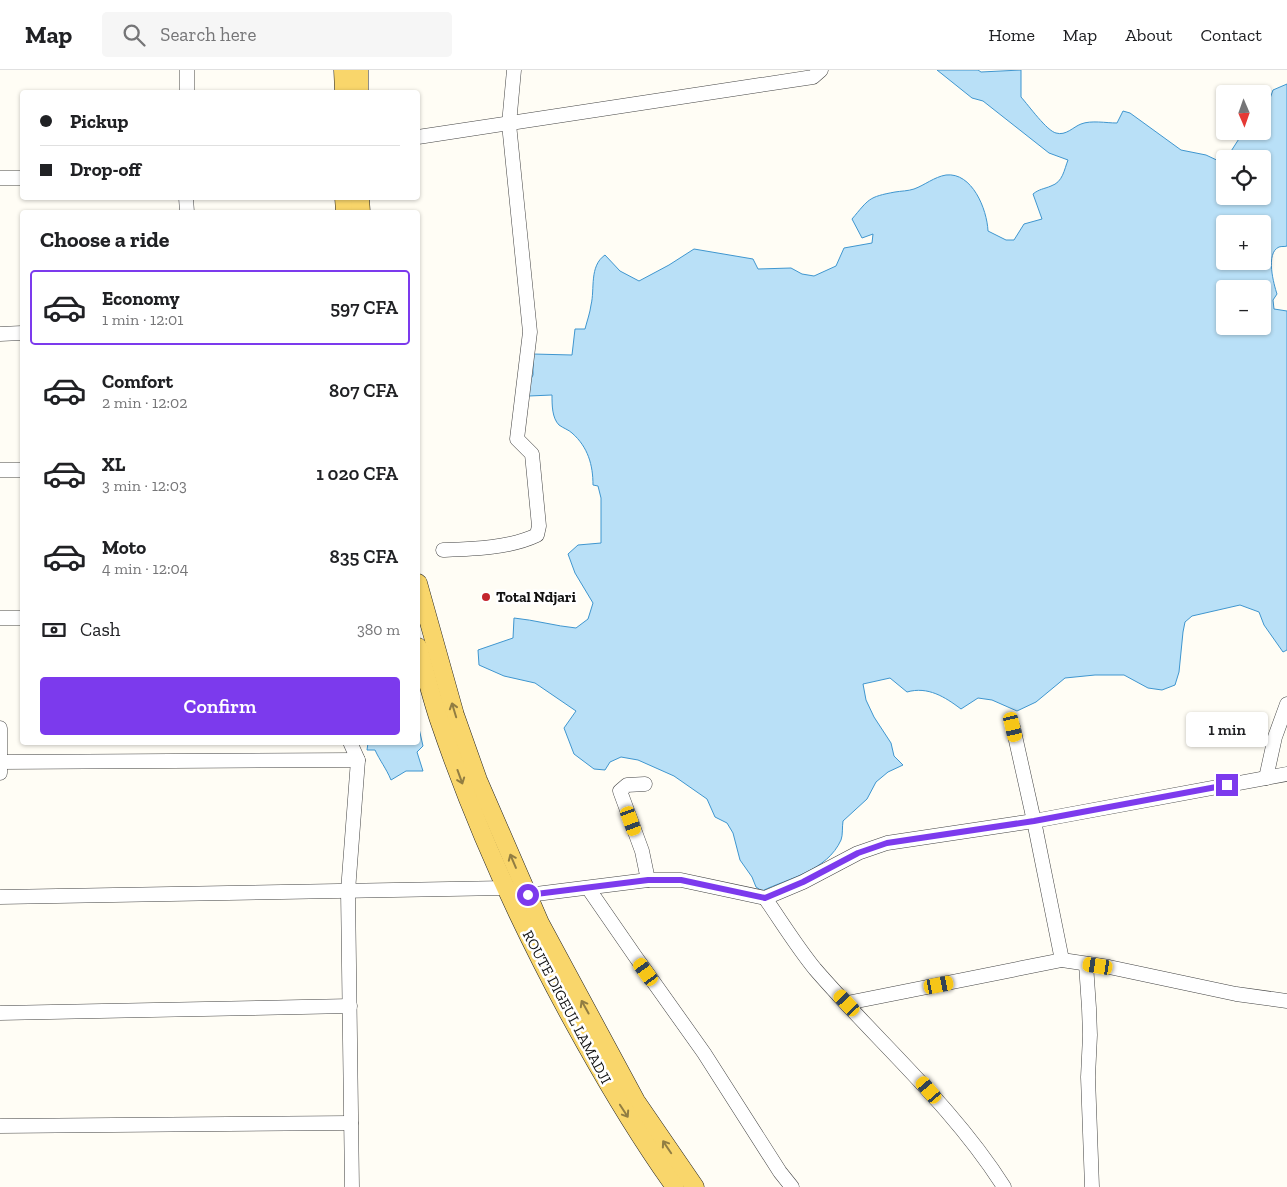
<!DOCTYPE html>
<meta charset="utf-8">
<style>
body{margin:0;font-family:"Zilla Slab",serif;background:#f6f6f6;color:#202124;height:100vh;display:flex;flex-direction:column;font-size:19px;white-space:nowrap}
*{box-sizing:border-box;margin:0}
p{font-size:16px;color:#757577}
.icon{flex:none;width:28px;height:28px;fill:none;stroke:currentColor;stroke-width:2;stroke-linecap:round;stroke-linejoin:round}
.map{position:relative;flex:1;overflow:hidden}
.drawer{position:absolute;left:20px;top:140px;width:400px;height:535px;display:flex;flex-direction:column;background:#fff;border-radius:5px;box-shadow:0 1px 4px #0004}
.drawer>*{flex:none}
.top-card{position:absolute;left:20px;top:20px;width:400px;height:110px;border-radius:5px;box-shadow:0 1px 4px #0004;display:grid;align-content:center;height:110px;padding:0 20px;background:#fff}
.needle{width:32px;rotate:178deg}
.buttons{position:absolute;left:1216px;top:15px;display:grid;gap:10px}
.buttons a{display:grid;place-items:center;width:55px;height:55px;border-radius:5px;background:#fff;box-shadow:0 1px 4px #0004;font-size:25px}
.end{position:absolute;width:22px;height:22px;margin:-11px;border:6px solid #7c3aed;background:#fff;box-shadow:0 0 0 2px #fff}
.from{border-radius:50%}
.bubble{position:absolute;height:35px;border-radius:5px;background:#fff;box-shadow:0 1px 4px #0004;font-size:16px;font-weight:600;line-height:35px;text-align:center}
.car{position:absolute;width:15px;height:30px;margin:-15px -8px;border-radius:6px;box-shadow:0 0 4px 1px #0007;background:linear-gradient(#f5c518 24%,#345 0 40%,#f5c518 0 76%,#345 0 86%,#f5c518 0)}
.top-card b{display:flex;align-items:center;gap:18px;height:48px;font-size:19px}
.top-card b+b{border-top:1px solid #e0e0e0}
.top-card i{width:12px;height:12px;background:#202124}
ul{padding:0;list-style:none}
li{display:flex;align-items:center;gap:15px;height:75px;margin:0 10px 8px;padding:0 10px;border:2px solid transparent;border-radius:5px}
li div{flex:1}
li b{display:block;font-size:19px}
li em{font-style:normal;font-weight:600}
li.selected{border-color:#7c3aed}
li>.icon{width:45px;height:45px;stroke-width:1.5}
h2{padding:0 20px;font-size:22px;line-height:60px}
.pay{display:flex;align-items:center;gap:12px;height:55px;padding:0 20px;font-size:19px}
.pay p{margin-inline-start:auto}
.primary-button{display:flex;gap:10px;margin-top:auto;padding:10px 20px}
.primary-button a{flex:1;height:58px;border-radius:5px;background:#7c3aed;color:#fff;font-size:20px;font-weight:600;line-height:58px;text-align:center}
header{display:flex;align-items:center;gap:30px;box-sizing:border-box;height:70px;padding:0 25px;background:#fff;border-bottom:1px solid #e0e0e0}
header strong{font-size:24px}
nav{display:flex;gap:28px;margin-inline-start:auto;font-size:18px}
.search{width:350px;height:45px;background:#f6f6f6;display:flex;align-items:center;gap:12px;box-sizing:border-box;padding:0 18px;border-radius:5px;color:#757577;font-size:19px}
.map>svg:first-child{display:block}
.water{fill:#b9e0f7;stroke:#3f96cf;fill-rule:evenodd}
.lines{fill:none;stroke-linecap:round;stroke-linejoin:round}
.minor-casing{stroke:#444;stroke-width:15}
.major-casing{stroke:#222;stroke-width:19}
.minor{stroke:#fff;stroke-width:14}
.major{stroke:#f9d66b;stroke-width:18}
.oneway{stroke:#917d42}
.route{stroke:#7c3aed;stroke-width:6}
.poi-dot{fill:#c4262e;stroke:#fff;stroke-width:2}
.labels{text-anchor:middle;stroke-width:5;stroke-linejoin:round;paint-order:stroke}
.poi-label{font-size:15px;font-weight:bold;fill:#111;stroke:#fff;text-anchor:start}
.street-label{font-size:15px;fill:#111;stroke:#fff}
</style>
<header>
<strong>Map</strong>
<div class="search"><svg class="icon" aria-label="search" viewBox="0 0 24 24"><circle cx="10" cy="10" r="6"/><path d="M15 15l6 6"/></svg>Search here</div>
<nav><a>Home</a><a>Map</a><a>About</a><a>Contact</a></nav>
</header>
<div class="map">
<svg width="1287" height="1117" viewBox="0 0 1287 1117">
<rect width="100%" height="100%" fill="#fffdf5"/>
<g class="water">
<path d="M937 0H978L981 2 1021 0V27C1029 36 1047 61 1056 63 1066 66 1073 57 1081 54 1091 50 1106 53 1117 53L1123 41 1130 43 1181 80 1206 85 1223 93 1225 90V126H1262V89H1226L1244 61H1262L1263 42 1267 37 1273 20 1287 14V176C1284 177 1282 176 1279 177 1265 183 1274 215 1277 224L1273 230 1274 239 1287 241V580L1283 582 1264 555 1259 542 1240 535 1192 546 1185 552 1183 562 1179 602 1175 615 1162 620 1148 618 1124 605H1095L1065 608 1036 632 1017 641 992 630 978 628 961 639C945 627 928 616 907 622L890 608 863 614 866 630 874 647 891 673 894 686 903 695 888 702 876 712 867 729 843 751C842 757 843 765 841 770 827 801 789 808 762 821L756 817 752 807 740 790 733 763 727 753 715 747 707 729 674 706 638 690 621 687 610 692 605 700 594 699 574 684 564 658 576 641 535 613 504 606 479 595 478 580 513 568 514 548C535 550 555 556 576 558L588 549 593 533 575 503 568 484 578 475 601 473V428L598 416 593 415C593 395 588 377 572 363 569 360 563 358 559 355 552 348 552 335 552 325L529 326 527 317 533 305V284L572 285 575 259H585C587 251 590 243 591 235 595 219 589 196 605 185L620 201 639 211 669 195 694 179 753 189 758 199 791 198 802 204 814 206 836 196 844 178 872 173 873 164 862 168 852 149C869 129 868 127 895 122 901 121 908 121 914 119 925 115 934 107 946 105 972 102 987 139 988 161L1006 170H1014L1024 154 1042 149 1033 124C1039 119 1044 119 1051 116 1063 112 1064 100 1068 90L1049 83 983 31 972 28ZM1225 154H1262V191H1225ZM1225 219H1262V256H1225Z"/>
<path d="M418 654 423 676 417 682 423 701H406L391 710C386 698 380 691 375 680H367L368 673 418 672Z"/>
</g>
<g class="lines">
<g class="minor-casing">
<g id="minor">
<polyline points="187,0 187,22"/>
<polyline points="418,67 813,7 821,0"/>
<polyline points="0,108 22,108"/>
<polyline points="186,128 187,142"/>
<polyline points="0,264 22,263"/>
<polyline points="0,400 22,400"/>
<path d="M443 480C473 479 510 478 537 465L539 456 532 384 517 369 530 262 509 54 514 0"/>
<polyline points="0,548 22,548"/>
<polyline points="1013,657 1034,751 1062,890"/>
<polyline points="0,658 0,703"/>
<polyline points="350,672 358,690 348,821 352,1117"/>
<polyline points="0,692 358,690"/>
<polyline points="1266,708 1275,667 1287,634"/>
<polyline points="645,714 627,715 620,721 642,781 648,810"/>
<polyline points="588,818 635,886 704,983 780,1102 792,1117"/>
<polyline points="528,825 648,810 681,810 765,828 803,812 858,783 887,773 1034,751 1287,704"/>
<polyline points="0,827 505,818"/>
<path d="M765 828C781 851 797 877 815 899 878 972 952 1035 1004 1117"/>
<polyline points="1086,894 1089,938 1090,965 1088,1007 1092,1117"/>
<polyline points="847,933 1062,890 1109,897 1236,924 1287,931"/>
<polyline points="0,943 350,936"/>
<polyline points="0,1056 351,1053"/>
</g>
</g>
<g class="major-casing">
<g id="major">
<polyline points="343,0 344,22"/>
<polyline points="359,22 359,0"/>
<polyline points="344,128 345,142"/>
<polyline points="360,128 361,142"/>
<polyline points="418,513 455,645 478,710 540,853 636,1031 695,1117"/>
<path d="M418 577C425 601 431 626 439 650 477 762 527 870 585 973 613 1023 642 1071 675 1117"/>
</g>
</g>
<use href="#minor" class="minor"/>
<use href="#major" class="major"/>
</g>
<defs><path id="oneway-shaft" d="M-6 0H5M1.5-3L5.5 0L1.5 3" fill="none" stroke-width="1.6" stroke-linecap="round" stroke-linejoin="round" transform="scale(1.25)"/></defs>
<g class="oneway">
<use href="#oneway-shaft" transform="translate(454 640) rotate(-107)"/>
<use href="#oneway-shaft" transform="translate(460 707) rotate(70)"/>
<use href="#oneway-shaft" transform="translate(513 791) rotate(-113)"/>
<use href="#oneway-shaft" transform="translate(585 937) rotate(-119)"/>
<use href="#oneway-shaft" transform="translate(624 1041) rotate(57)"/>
<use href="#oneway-shaft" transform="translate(667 1077) rotate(-124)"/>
</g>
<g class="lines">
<polyline class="route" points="528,825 648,810 681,810 765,828 803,812 858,783 887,773 1034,751 1227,715"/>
</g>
<circle class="poi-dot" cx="486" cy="527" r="5"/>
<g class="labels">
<g class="poi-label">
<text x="496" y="532">Total Ndjari</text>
</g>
<g class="street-label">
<text transform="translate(567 937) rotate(62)" y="5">ROUTE DIGEUL LAMADJI</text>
</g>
</g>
</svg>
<div class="buttons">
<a><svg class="needle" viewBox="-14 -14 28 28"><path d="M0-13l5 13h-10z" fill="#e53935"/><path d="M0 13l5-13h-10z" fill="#757577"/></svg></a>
<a><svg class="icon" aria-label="locate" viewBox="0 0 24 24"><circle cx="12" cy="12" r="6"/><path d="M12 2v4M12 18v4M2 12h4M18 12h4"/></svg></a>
<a>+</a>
<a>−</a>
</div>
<i class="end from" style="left:528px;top:825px"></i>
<i class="end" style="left:1227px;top:715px"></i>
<div class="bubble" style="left:1186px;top:642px;width:82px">1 min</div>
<i class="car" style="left:1013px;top:657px;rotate:167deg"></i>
<i class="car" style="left:631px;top:751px;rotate:160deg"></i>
<i class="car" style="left:1098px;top:896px;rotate:279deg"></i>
<i class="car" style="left:646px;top:902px;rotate:324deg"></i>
<i class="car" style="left:939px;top:915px;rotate:79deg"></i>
<i class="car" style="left:847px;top:933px;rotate:317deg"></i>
<i class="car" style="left:929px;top:1020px;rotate:320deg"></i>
<div class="top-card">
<b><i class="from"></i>Pickup</b>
<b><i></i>Drop-off</b>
</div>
<section class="drawer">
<h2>Choose a ride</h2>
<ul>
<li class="selected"><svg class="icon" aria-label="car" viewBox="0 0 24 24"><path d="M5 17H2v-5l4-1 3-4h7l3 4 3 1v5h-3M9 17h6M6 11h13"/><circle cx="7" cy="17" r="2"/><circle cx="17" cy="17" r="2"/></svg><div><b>Economy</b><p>1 min · 12:01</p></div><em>597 CFA</em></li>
<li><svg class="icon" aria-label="car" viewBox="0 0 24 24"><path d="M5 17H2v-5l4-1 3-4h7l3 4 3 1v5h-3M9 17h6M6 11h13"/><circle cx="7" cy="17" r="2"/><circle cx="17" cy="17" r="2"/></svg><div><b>Comfort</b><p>2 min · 12:02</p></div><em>807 CFA</em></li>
<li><svg class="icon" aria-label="car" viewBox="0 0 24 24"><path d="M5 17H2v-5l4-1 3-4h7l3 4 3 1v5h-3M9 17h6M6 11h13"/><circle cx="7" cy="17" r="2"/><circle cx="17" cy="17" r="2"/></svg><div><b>XL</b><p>3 min · 12:03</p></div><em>1 020 CFA</em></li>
<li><svg class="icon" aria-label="car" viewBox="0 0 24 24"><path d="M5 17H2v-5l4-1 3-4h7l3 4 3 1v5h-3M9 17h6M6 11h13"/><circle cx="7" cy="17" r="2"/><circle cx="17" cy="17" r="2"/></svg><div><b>Moto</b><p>4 min · 12:04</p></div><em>835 CFA</em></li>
</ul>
<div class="pay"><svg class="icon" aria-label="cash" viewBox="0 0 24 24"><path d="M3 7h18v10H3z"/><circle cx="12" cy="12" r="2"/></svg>Cash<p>380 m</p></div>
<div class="primary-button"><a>Confirm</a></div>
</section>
</div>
